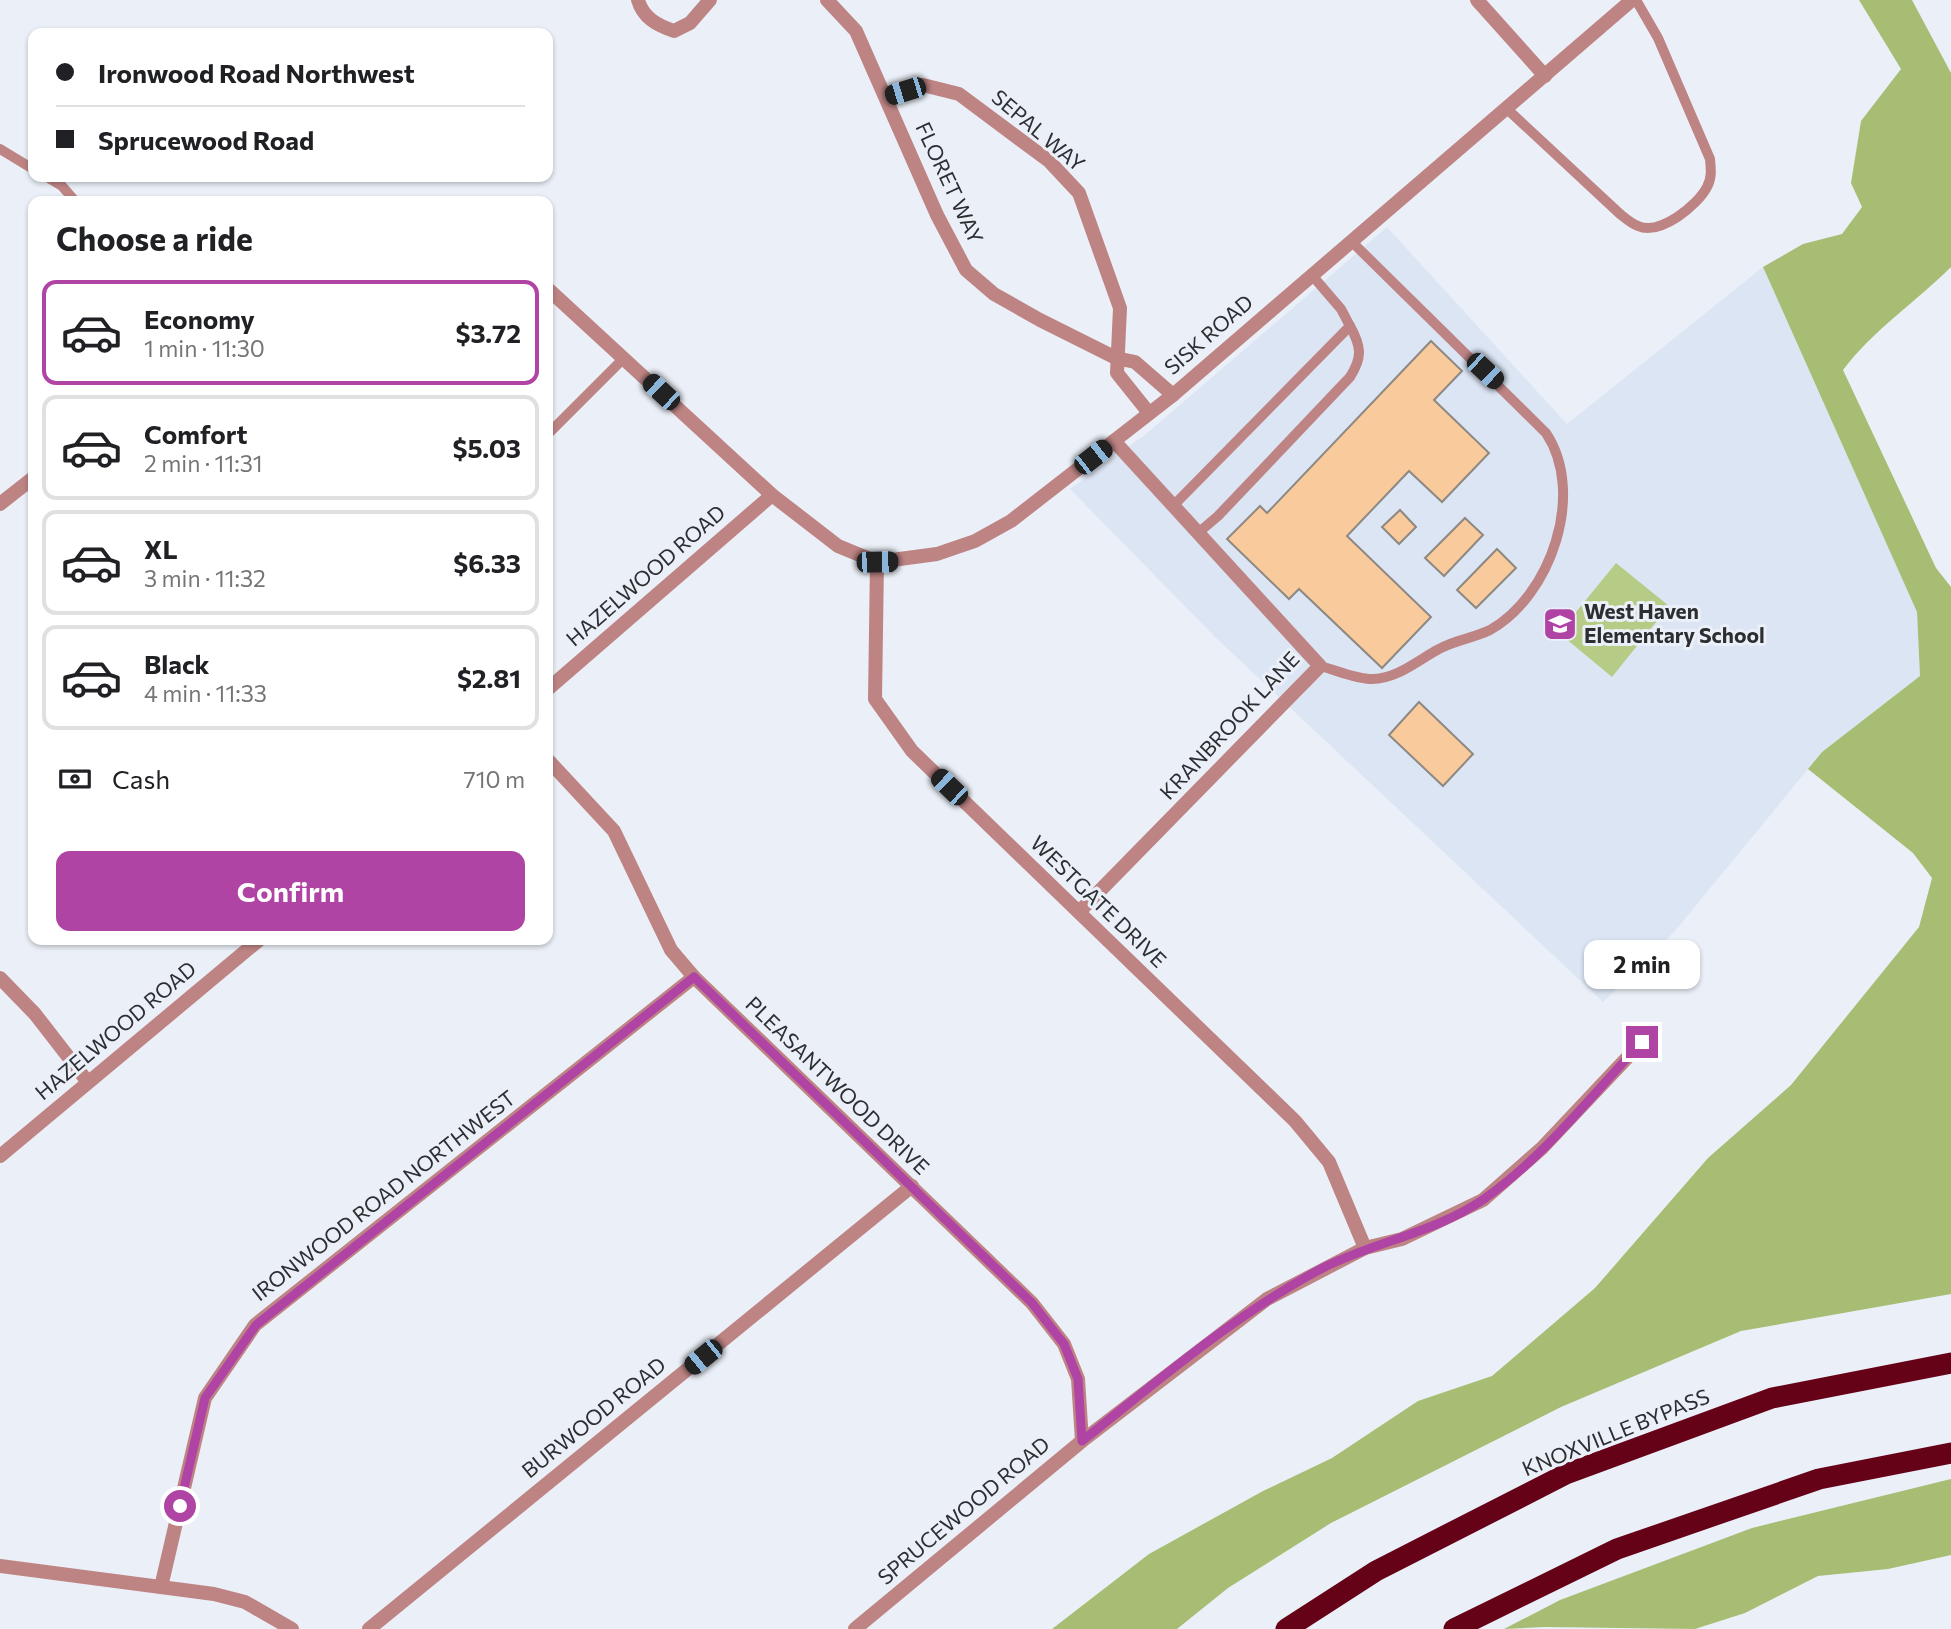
<!DOCTYPE html>
<meta charset="utf-8">
<style>
body{margin:0;font-family:Commissioner,sans-serif;background:#f2f2f2;color:#202124;height:100vh;display:flex;flex-direction:column;font-size:26px;white-space:nowrap}
*{box-sizing:border-box;margin:0}
p{font-size:23px;color:#757577}
.icon{flex:none;width:38px;height:38px;fill:none;stroke:currentColor;stroke-width:2;stroke-linecap:round;stroke-linejoin:round}
.map{position:relative;flex:1;overflow:hidden}
.side{position:absolute;left:28px;top:196px;width:525px;height:749px;display:flex;flex-direction:column;background:#fff;border-radius:14px;box-shadow:0 2px 5px #0004}
.side>*{flex:none}
.guide{position:absolute;left:28px;top:28px;width:525px;height:154px;border-radius:14px;box-shadow:0 2px 5px #0004;display:grid;align-content:center;height:154px;padding:0 28px;background:#fff}
.end{position:absolute;width:32px;height:32px;margin:-16px;border:9px solid #b044a4;background:#fff;box-shadow:0 0 0 4px #fff}
.from{border-radius:50%}
.bubble{position:absolute;height:49px;border-radius:14px;background:#fff;box-shadow:0 2px 5px #0004;font-size:23px;font-weight:700;line-height:49px;text-align:center}
.car{position:absolute;width:21px;height:42px;margin:-21px -10px;border-radius:9px;box-shadow:0 0 5px 2px #0007;background:linear-gradient(#222 24%,#8ab4d8 0 40%,#222 0 76%,#8ab4d8 0 86%,#222 0)}
.guide b{display:flex;align-items:center;gap:24px;height:66px;font-size:26px}
.guide b+b{border-top:2px solid #e0e0e0}
.guide i{width:18px;height:18px;background:#202124}
ul{padding:0;list-style:none}
li{display:flex;align-items:center;gap:21px;height:105px;margin:0 14px 10px;padding:0 14px;border:4px solid #e0e0e0;border-radius:14px}
li div{flex:1}
li b{display:block;font-size:26px}
li em{font-style:normal;font-weight:700}
li.selected{border-color:#b044a4}
li>.icon{width:63px;height:63px;stroke-width:1.5}
h2{padding:0 28px;font-size:32px;line-height:84px}
.pay{display:flex;align-items:center;gap:18px;height:77px;padding:0 28px;font-size:26px}
.pay p{margin-inline-start:auto}
.button{display:flex;gap:14px;margin-top:auto;padding:14px 28px}
.button a{flex:1;height:80px;border-radius:14px;background:#b044a4;color:#fff;font-size:28px;font-weight:700;line-height:80px;text-align:center}
.map>svg:first-child{display:block}
.built{fill:#dce5f4}
.green{fill:#b6cc86}
.forest{fill:#a7bd74}
.building{fill:#f8ca9c;stroke:#8e8882;stroke-width:2}
.lines{fill:none;stroke-linecap:round;stroke-linejoin:round}
.service{stroke:#be8484;stroke-width:10}
.minor{stroke:#be8484;stroke-width:14}
.motorway{stroke:#660217;stroke-width:21}
.route{stroke:#b044a4;stroke-width:9}
.labels{text-anchor:middle;stroke-width:6;stroke-linejoin:round;paint-order:stroke}
.street-label{font-size:21px;fill:#2c2e31;stroke:#ebf0f8}
.poi-label{font-size:21px;font-weight:bold;fill:#2c2e31;stroke:#ebf0f8;text-anchor:start}
</style>
<div class="map">
<svg width="1951" height="1629" viewBox="0 0 1951 1629">
<rect width="100%" height="100%" fill="#ebf0f8"/>
<polygon class="built" points="1387,227 1567,424 1763,267 1917,612 1920,676 1822,752 1675,931 1603,1002 1214,636 1070,489 1146,434"/>
<polygon class="green" points="1616,563 1669,606 1612,677 1559,633"/>
<g class="forest">
<path d="M1859 0H1912L1951 73V267C1916 302 1873 330 1843 370L1936 568 1951 587V1294L1741 1331 1561 1407 1331 1523 1228 1588 1177 1629H1052L1149 1554 1263 1491 1332 1458 1418 1401 1492 1376 1595 1288 1708 1158 1791 1085 1919 927 1932 878 1913 853 1808 769 1822 752 1920 676 1917 612 1763 267 1803 244 1842 234 1862 207 1851 183 1861 121 1901 69Z"/>
<polygon points="1951,1479 1951,1555 1888,1569 1818,1576 1745,1613 1695,1629 1545,1627 1504,1629 1560,1600 1752,1528"/>
</g>
<g class="building">
<polygon points="1431,341 1462,371 1434,400 1489,453 1442,502 1409,471 1347,536 1431,617 1382,668 1299,589 1289,599 1227,539 1260,506 1267,513"/>
<polygon points="1400,510 1416,527 1399,544 1382,527"/>
<polygon points="1465,518 1483,535 1444,576 1425,558"/>
<polygon points="1497,549 1516,568 1476,608 1457,590"/>
<polygon points="1419,702 1473,754 1443,786 1389,735"/>
</g>
<g class="lines">
<g class="service">
<path d="M1507 109 1620 214C1625 218 1632 224 1638 226 1660 236 1698 205 1707 187 1712 178 1711 169 1710 159L1658 38 1636 0"/>
<polyline points="0,149 33,169"/>
<polyline points="47,177 62,186 75,201"/>
<polyline points="1311,274 1341,309 1350,326"/>
<polyline points="548,434 624,358"/>
<path d="M1173 506 1350 326C1361 346 1363 357 1350 377L1218 516 1198 533"/>
<path d="M1320 666C1336 670 1355 679 1372 679 1397 679 1418 660 1439 649 1455 640 1474 638 1490 630 1551 596 1586 493 1546 433L1351 241"/>
</g>
<g class="minor">
<path d="M638 0C643 18 657 25 674 31L690 23 710 0"/>
<polyline points="827,0 856,31 937,215 966,270 994,294 1040,320 1116,358 1135,362 1173,395"/>
<polyline points="1477,0 1545,76"/>
<polyline points="886,96 923,85 959,94 1049,161 1079,193 1120,308 1117,373 1149,413"/>
<polyline points="548,289 772,495 838,546 877,562 937,554 975,541 1011,521 1173,395 1632,0"/>
<polyline points="0,504 33,478"/>
<polyline points="877,562 875,699 912,751 1295,1121 1329,1162 1365,1248"/>
<polyline points="548,689 772,495"/>
<polyline points="548,760 614,831 671,950 694,977 1032,1303 1064,1344 1078,1379 1082,1441"/>
<polyline points="1079,912 1320,666 1114,441"/>
<polyline points="0,978 35,1014 87,1081"/>
<polyline points="0,1156 259,940"/>
<polyline points="0,1566 214,1594 245,1602 292,1629"/>
<polyline points="161,1587 205,1398 255,1325 694,977"/>
<polyline points="369,1629 912,1186"/>
<polyline points="855,1629 1082,1441 1267,1299 1365,1248 1402,1239 1483,1200 1542,1148 1642,1042"/>
</g>
<g class="motorway">
<polyline points="1286,1629 1376,1571 1566,1474 1772,1398 1951,1363"/>
<polyline points="1454,1629 1617,1549 1819,1479 1951,1453"/>
</g>
</g>
<g class="lines">
<path class="route" d="M180 1506 205 1398 256 1325 694 977 1032 1303 1064 1344 1078 1379 1082 1441C1158 1381 1233 1316 1319 1270 1372 1242 1433 1234 1484 1199 1544 1157 1592 1095 1642 1042"/>
</g>
<defs>
<g id="school-square" transform="scale(1.75)"><rect x="-9" y="-9" width="18" height="18" rx="4" fill="#b044a4" stroke="#ebf0f8"/><path d="M0-5L7-2L0 1L-7-2ZM-4 1L0 2.5L4 1V4Q0 6-4 4Z" fill="#fff"/></g>
</defs>
<g fill-rule="evenodd">
<use href="#school-square" x="1560" y="624"/>
</g>
<g class="labels">
<g class="street-label">
<text transform="translate(1038 131) rotate(40)" y="7">SEPAL WAY</text>
<text transform="translate(949 183) rotate(65)" y="7">FLORET WAY</text>
<text transform="translate(1209 335) rotate(-41)" y="7">SISK ROAD</text>
<text transform="translate(646 576) rotate(-41)" y="7">HAZELWOOD ROAD</text>
<text transform="translate(1230 726) rotate(-47)" y="7">KRANBROOK LANE</text>
<text transform="translate(1098 902) rotate(44)" y="7">WESTGATE DRIVE</text>
<text transform="translate(116 1031) rotate(-40)" y="7">HAZELWOOD ROAD</text>
<text transform="translate(837 1086) rotate(44)" y="7">PLEASANTWOOD DRIVE</text>
<text transform="translate(384 1196) rotate(-38)" y="7">IRONWOOD ROAD NORTHWEST</text>
<text transform="translate(594 1418) rotate(-39)" y="7">BURWOOD ROAD</text>
<text transform="translate(1616 1433) rotate(-22)" y="7">KNOXVILLE BYPASS</text>
<text transform="translate(964 1511) rotate(-40)" y="7">SPRUCEWOOD ROAD</text>
</g>
<g class="poi-label">
<text x="1584" y="619">West Haven<tspan x="1584" dy="24">Elementary School</tspan></text>
</g>
</g>
</svg>
<i class="end from" style="left:180px;top:1506px"></i>
<i class="end" style="left:1642px;top:1042px"></i>
<div class="bubble" style="left:1584px;top:940px;width:116px">2 min</div>
<i class="car" style="left:905px;top:91px;rotate:253deg"></i>
<i class="car" style="left:1485px;top:371px;rotate:133deg"></i>
<i class="car" style="left:661px;top:392px;rotate:313deg"></i>
<i class="car" style="left:1093px;top:457px;rotate:52deg"></i>
<i class="car" style="left:877px;top:562px;rotate:89deg"></i>
<i class="car" style="left:949px;top:787px;rotate:314deg"></i>
<i class="car" style="left:703px;top:1357px;rotate:231deg"></i>
<div class="guide">
<b><i class="from"></i>Ironwood Road Northwest</b>
<b><i></i>Sprucewood Road</b>
</div>
<section class="side">
<h2>Choose a ride</h2>
<ul>
<li class="selected"><svg class="icon" aria-label="car" viewBox="0 0 24 24"><path d="M5 17H2v-5l4-1 3-4h7l3 4 3 1v5h-3M9 17h6M6 11h13"/><circle cx="7" cy="17" r="2"/><circle cx="17" cy="17" r="2"/></svg><div><b>Economy</b><p>1 min · 11:30</p></div><em>$3.72</em></li>
<li><svg class="icon" aria-label="car" viewBox="0 0 24 24"><path d="M5 17H2v-5l4-1 3-4h7l3 4 3 1v5h-3M9 17h6M6 11h13"/><circle cx="7" cy="17" r="2"/><circle cx="17" cy="17" r="2"/></svg><div><b>Comfort</b><p>2 min · 11:31</p></div><em>$5.03</em></li>
<li><svg class="icon" aria-label="car" viewBox="0 0 24 24"><path d="M5 17H2v-5l4-1 3-4h7l3 4 3 1v5h-3M9 17h6M6 11h13"/><circle cx="7" cy="17" r="2"/><circle cx="17" cy="17" r="2"/></svg><div><b>XL</b><p>3 min · 11:32</p></div><em>$6.33</em></li>
<li><svg class="icon" aria-label="car" viewBox="0 0 24 24"><path d="M5 17H2v-5l4-1 3-4h7l3 4 3 1v5h-3M9 17h6M6 11h13"/><circle cx="7" cy="17" r="2"/><circle cx="17" cy="17" r="2"/></svg><div><b>Black</b><p>4 min · 11:33</p></div><em>$2.81</em></li>
</ul>
<div class="pay"><svg class="icon" aria-label="cash" viewBox="0 0 24 24"><path d="M3 7h18v10H3z"/><circle cx="12" cy="12" r="2"/></svg>Cash<p>710 m</p></div>
<div class="button"><a>Confirm</a></div>
</section>
</div>
